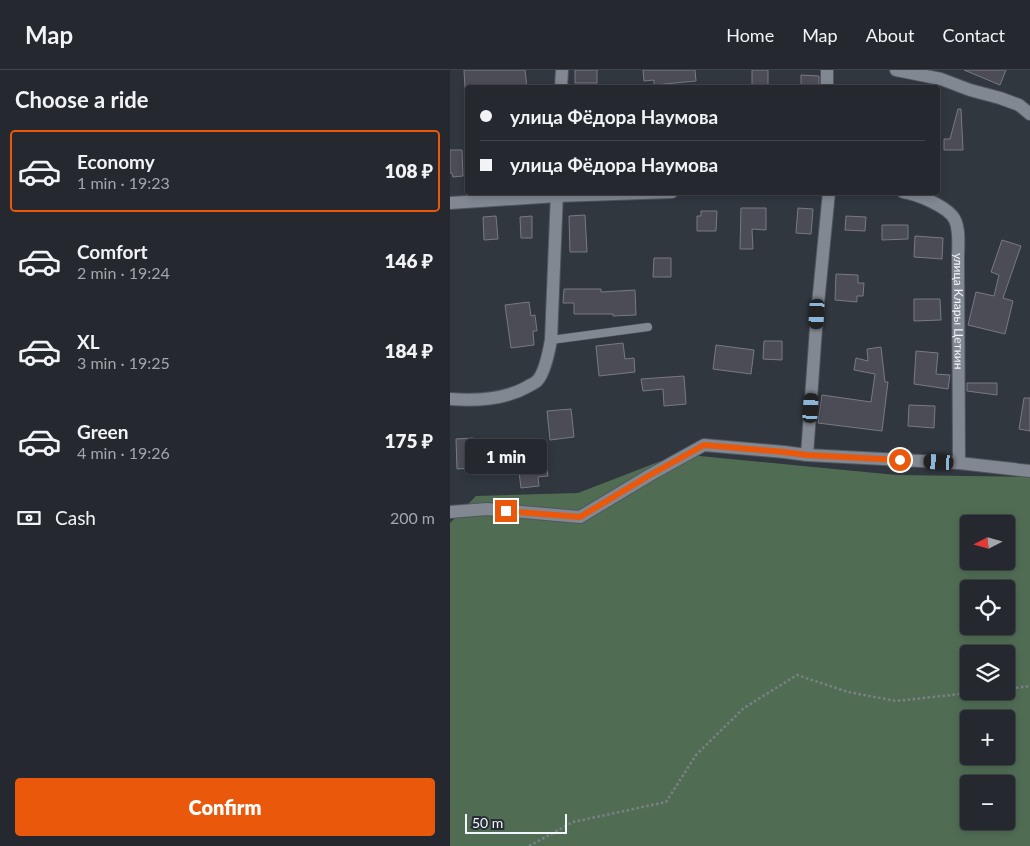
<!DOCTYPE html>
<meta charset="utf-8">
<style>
body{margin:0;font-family:Lato,sans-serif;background:#2d3137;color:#f1f3f6;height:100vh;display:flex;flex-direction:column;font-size:19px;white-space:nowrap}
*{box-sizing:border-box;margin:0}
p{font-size:16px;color:#a3a6aa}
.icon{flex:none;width:28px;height:28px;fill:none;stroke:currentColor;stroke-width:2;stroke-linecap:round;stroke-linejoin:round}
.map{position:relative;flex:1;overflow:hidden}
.sheet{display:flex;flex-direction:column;background:#25292f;width:450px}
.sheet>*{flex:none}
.hud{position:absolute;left:15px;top:15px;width:475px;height:110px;border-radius:5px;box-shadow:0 2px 8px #0003,0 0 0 1px #42454b;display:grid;align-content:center;height:110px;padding:0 15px;background:#25292f}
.needle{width:32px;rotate:264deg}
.controls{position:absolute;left:510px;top:445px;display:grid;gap:10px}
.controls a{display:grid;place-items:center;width:55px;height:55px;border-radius:5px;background:#25292f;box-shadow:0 2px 8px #0003,0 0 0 1px #42454b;font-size:25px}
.scale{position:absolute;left:15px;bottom:12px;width:102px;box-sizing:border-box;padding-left:5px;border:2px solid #f2f5fb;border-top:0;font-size:14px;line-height:18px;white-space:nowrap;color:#f2f5fb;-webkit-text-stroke:4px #272c35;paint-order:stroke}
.end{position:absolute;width:22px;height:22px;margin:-11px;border:6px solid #ea580c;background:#fff;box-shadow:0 0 0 2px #fff}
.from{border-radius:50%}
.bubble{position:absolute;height:35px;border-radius:5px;background:#25292f;box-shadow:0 2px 8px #0003,0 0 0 1px #42454b;font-size:16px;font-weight:800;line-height:35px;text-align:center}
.car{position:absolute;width:15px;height:30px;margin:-15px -8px;border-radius:6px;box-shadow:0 0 4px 1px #0007;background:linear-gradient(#222 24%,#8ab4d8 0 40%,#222 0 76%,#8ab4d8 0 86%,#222 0)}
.hud b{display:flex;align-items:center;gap:18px;height:48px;font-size:19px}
.hud b+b{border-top:1px solid #42454b}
.hud i{width:12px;height:12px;background:#f1f3f6}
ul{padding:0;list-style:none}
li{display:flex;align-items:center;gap:15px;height:82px;margin:0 10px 8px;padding:0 5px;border:2px solid transparent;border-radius:5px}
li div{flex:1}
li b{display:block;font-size:19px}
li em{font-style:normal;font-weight:800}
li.on{border-color:#ea580c}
li>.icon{width:45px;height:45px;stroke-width:1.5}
h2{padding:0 15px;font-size:22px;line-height:60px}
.pay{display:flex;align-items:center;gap:12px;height:55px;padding:0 15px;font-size:19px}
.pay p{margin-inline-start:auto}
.action{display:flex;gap:10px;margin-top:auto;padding:10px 15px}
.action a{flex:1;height:58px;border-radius:5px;background:#ea580c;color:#fff;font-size:20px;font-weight:800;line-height:58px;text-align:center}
header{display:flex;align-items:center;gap:30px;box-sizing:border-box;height:70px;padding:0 25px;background:#25292f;border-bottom:1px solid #42454b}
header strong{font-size:24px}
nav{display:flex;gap:28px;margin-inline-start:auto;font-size:18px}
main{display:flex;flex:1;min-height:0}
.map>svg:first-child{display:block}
.forest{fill:#506d54;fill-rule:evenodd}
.building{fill:#4c4c57;stroke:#797984}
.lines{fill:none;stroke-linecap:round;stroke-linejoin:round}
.lane-casing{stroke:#51565d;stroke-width:9}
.street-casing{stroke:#51565d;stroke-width:14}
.path{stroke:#7b8087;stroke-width:2.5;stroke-dasharray:2.5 2.5;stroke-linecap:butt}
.lane{stroke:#818892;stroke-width:8}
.street{stroke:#818892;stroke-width:12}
.route{stroke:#ea580c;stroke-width:6}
.labels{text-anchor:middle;stroke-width:4.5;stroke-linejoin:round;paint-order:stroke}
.street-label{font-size:12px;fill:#f2f5fb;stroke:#272c35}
</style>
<header>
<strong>Map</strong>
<nav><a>Home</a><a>Map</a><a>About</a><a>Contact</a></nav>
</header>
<main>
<section class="sheet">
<h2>Choose a ride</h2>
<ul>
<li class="on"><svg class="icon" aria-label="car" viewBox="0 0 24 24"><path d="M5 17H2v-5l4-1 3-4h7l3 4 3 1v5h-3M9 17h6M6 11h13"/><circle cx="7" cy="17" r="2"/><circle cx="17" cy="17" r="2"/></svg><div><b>Economy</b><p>1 min · 19:23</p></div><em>108 ₽</em></li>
<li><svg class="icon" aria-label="car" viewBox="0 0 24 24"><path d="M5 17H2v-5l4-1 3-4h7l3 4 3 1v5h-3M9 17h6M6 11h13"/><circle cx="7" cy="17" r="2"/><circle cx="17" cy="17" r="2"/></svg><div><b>Comfort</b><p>2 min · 19:24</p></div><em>146 ₽</em></li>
<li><svg class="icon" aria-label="car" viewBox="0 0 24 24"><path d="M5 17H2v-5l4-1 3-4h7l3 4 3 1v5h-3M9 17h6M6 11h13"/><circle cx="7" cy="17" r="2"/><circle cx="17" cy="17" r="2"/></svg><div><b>XL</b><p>3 min · 19:25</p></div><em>184 ₽</em></li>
<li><svg class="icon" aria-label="car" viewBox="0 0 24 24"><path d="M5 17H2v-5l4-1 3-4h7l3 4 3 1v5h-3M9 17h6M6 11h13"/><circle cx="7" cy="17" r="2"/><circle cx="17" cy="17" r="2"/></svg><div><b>Green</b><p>4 min · 19:26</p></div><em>175 ₽</em></li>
</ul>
<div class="pay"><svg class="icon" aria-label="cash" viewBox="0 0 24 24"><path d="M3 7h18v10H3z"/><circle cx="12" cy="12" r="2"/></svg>Cash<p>200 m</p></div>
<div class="action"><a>Confirm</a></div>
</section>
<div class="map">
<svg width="580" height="776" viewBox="0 0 580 776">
<rect width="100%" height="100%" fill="#31373f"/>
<path class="forest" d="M229 384 446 405 580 407V776H0V453L26 426 128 423ZM519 454H556V491H519ZM519 519H556V556H519ZM519 584H556V621H519ZM519 649H556V686H519ZM519 714H556V751H519Z"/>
<g class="building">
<polygon points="14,0 75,0 77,18 15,18"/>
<rect x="125" y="0" width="22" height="13"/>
<polygon points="193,0 245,0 246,11 204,15 204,10 194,11"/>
<rect x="302" y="0" width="16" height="15"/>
<polygon points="514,0 556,0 550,15"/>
<polygon points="351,5 369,6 369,18 351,18"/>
<polygon points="508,39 511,39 513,80 494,80 494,69 500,69"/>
<polygon points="0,80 12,80 13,106 3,107 2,103 0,103"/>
<polygon points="291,138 316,138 316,160 302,159 303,179 290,179"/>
<polygon points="348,138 363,139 361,164 346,163"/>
<polygon points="251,141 267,141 266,161 247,161 247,146 251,146"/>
<polygon points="135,145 137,182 120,182 119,146"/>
<polygon points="46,146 48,169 34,170 33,147"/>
<polygon points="82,146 82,168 71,168 70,147"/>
<polygon points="396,146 416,147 415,161 395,160"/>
<polygon points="432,155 458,155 458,169 432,170"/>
<polygon points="465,166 493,168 492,189 464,187"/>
<polygon points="552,170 571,176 553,228 563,231 555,264 518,255 526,222 544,226 549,205 541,202"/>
<polygon points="204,188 221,188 221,207 203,207"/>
<polygon points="386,204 408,205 408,213 414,213 413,226 407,226 407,232 385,230"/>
<polygon points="114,219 151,219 151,222 185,220 186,245 163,246 163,244 124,244 124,233 113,233"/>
<polygon points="464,229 490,229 491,250 464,251"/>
<polygon points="79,232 81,246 85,245 87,261 83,261 84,275 61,278 55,235"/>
<polygon points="314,271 332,271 332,290 313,289"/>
<polygon points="173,273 175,289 184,288 185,302 149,306 146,276"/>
<polygon points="266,275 304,280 301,304 263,299"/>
<polygon points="431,277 435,312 438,312 432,361 368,353 372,325 421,332 425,304 404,300 406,288 418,291 417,279"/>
<polygon points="466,281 488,283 486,304 500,305 498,319 464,314"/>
<polygon points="234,306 236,334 214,336 213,319 193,321 191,309"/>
<polygon points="517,313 547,313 547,325 517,321"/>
<polygon points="574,328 580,328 580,361 569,359"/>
<polygon points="459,335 485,336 484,358 458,356"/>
<polygon points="121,339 124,367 100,370 97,341"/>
<polygon points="23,368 24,375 30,374 30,380 45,379 46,402 24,403 23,398 7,399 6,369"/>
<polygon points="96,391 98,406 88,407 89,416 71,418 68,394"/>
</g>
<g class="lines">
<g class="lane-casing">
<polyline id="lane" points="101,270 198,257"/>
</g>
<g class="street-casing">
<g id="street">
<polyline points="377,0 377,18"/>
<polyline points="446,0 491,9 520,20 550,28 569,35 580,44"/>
<polyline points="111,18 112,0"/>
<path id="s1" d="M453 122C467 124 499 137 505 150 510 161 508 177 508 189L509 393"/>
<polyline points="0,133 107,126 222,122"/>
<path d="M0 329C26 331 54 330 77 317 80 315 85 313 87 311 95 303 99 281 101 270L107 122"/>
<polyline points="357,385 367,244 379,122"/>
<polyline points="0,442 37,439 130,447 200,405 254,375 334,382 357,385 509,393 580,401"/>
</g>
</g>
<g class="path">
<polyline points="556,619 580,616"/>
<polyline points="79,776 123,752 216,732 246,685 294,638 347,605 398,622 446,631 538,621"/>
</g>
<use href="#lane" class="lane"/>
<use href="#street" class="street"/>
</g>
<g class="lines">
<polyline class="route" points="56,441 130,447 200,405 254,375 334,382 357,385 450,390"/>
</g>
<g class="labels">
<g class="street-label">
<text dy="4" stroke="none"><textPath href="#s1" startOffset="152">улица Клары Цеткин</textPath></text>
</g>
</g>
</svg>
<div class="controls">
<a><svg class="needle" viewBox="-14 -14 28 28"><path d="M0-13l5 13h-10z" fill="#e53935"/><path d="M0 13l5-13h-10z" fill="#a3a6aa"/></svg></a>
<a><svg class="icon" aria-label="locate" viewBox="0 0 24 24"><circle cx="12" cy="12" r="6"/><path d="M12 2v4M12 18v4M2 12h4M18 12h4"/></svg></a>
<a><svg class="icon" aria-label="layers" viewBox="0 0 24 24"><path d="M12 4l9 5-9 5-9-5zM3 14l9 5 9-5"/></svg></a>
<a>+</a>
<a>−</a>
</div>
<div class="scale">50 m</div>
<i class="end from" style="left:450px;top:390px"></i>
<i class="end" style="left:56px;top:441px"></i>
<div class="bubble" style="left:15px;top:369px;width:82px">1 min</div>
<i class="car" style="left:367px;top:244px;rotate:183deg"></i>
<i class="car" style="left:361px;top:338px;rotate:4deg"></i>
<i class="car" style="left:489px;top:392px;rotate:273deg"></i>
<div class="hud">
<b><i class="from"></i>улица Фёдора Наумова</b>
<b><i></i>улица Фёдора Наумова</b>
</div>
</div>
</main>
